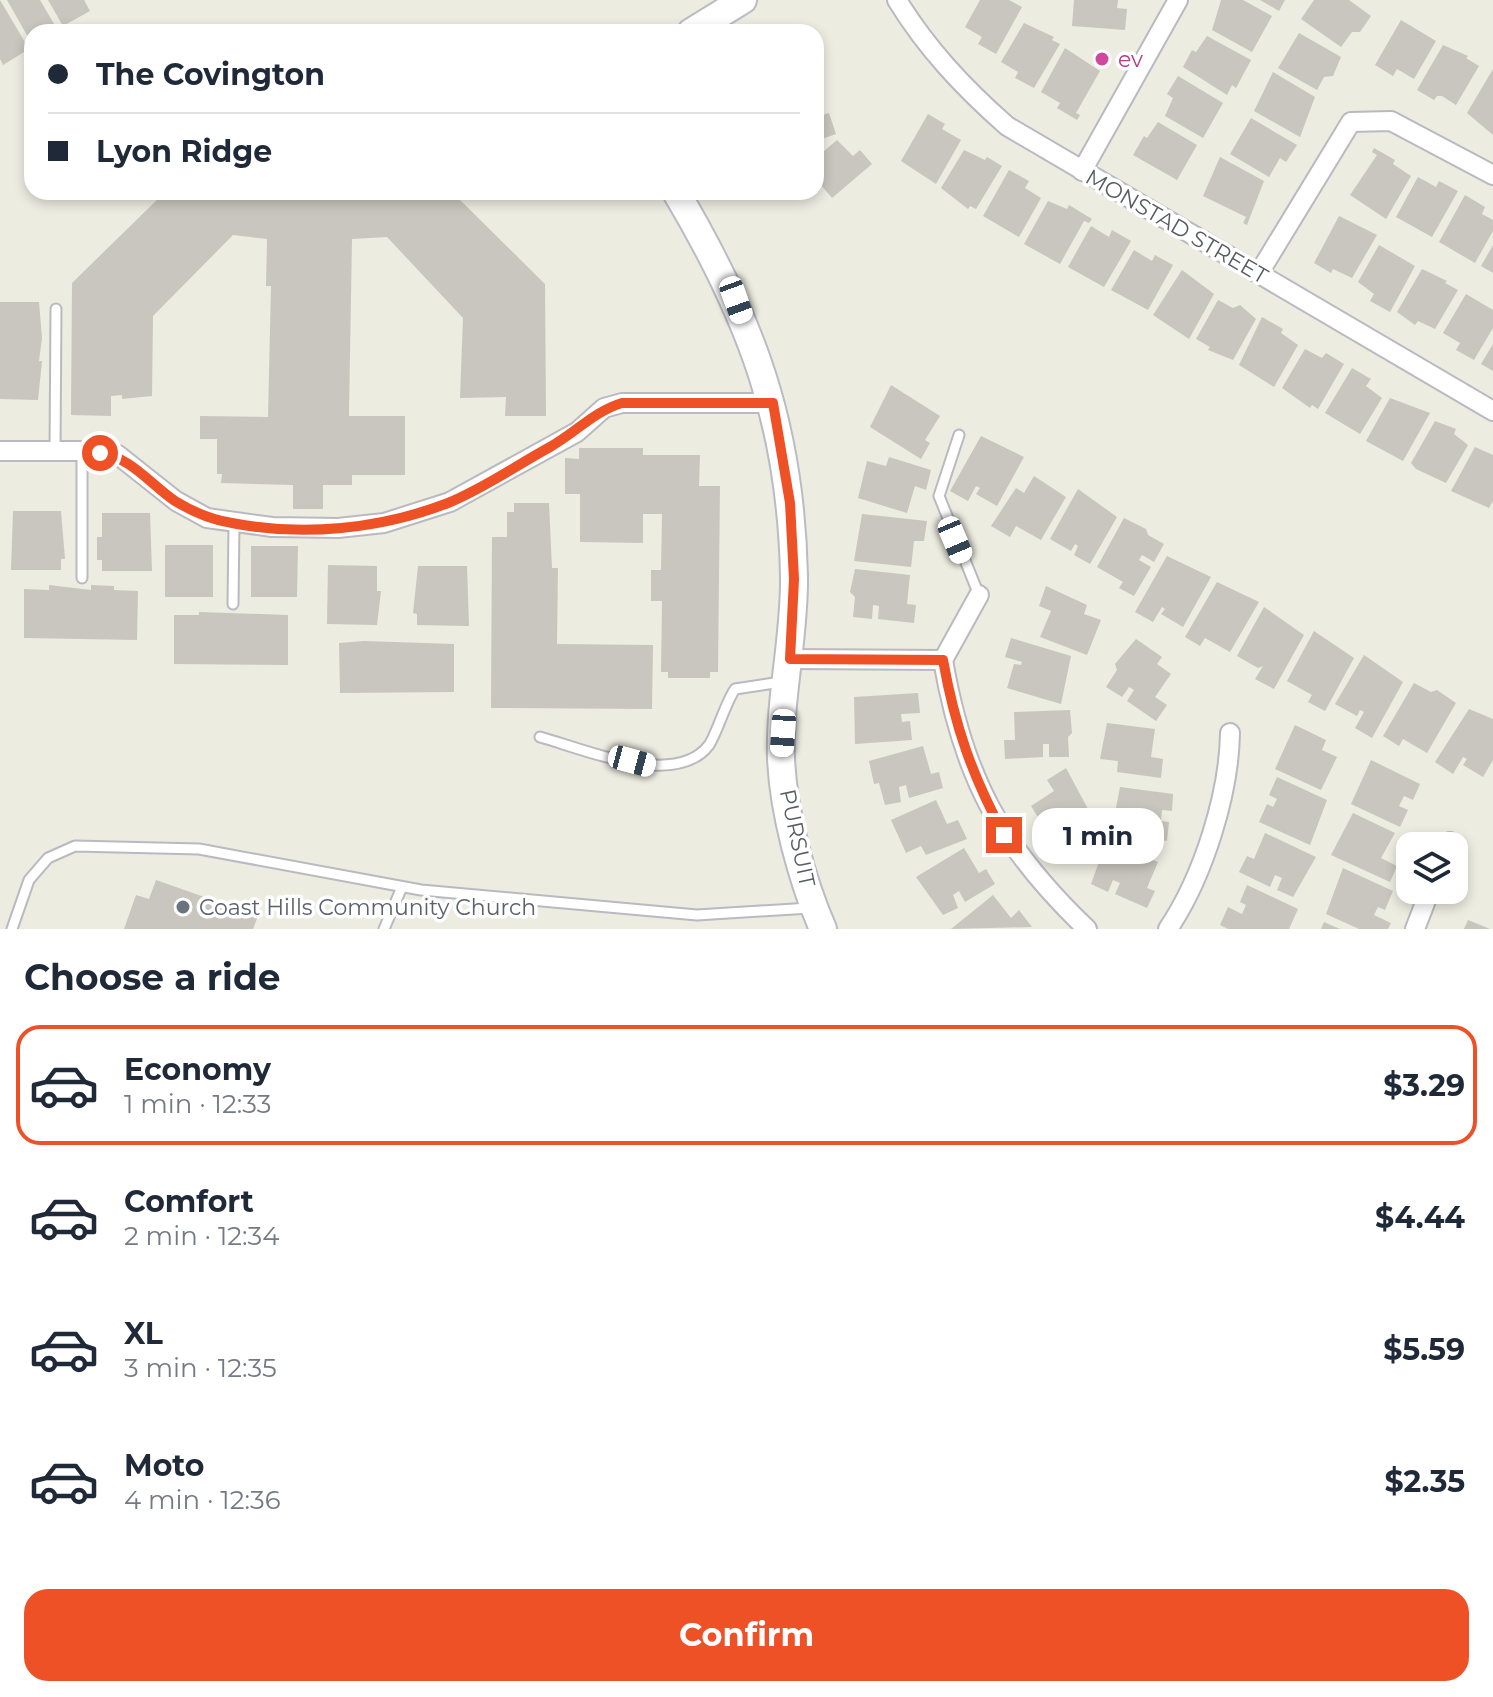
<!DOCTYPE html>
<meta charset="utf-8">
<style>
body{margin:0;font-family:Montserrat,sans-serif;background:#f2f2f3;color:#1f2937;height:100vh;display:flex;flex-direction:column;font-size:30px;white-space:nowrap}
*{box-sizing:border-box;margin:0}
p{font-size:26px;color:#747a83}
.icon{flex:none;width:44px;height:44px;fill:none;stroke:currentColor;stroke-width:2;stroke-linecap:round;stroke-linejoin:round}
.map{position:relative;height:929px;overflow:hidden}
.sheet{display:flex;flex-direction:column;background:#fff;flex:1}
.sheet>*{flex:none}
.top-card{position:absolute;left:24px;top:24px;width:800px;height:176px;border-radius:24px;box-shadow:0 4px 12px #0003;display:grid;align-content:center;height:176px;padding:0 24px;background:#fff}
.controls{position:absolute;left:1396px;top:832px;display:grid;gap:16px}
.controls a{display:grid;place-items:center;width:72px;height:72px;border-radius:16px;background:#fff;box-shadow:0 4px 12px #0003;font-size:40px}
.end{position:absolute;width:36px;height:36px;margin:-18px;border:10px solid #ee5126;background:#fff;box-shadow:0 0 0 4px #fff}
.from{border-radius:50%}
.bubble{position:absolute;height:56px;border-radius:24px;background:#fff;box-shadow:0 4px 12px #0003;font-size:26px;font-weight:700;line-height:56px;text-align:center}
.car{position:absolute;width:24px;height:48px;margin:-24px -12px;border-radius:10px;box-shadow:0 0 6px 2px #0007;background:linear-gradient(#fff 24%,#345 0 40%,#fff 0 76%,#345 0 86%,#fff 0)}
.top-card b{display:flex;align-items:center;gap:28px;height:76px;font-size:30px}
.top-card b+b{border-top:2px solid #e0e1e3}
.top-card i{width:20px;height:20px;background:#1f2937}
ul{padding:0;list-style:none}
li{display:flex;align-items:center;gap:24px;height:120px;margin:0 16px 12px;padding:0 8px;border:4px solid transparent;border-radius:24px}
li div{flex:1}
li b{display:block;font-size:30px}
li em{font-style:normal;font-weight:700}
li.on{border-color:#ee5126}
li>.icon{width:72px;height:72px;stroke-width:1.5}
h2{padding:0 24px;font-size:36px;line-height:96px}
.action{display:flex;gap:16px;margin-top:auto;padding:16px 24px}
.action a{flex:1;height:92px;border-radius:24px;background:#ee5126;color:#fff;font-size:32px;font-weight:700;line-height:92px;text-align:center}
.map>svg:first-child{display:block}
.building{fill:#c8c6be}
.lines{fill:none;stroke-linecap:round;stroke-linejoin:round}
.lane-casing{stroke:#b9bac0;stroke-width:13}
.street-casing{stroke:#b9bac0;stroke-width:22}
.secondary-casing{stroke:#babcc3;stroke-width:30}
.lane{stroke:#fff;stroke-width:9}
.street{stroke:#fff;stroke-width:18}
.secondary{stroke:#fff;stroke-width:26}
.route{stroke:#ee5126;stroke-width:10}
.hotel-dot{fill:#d1479c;stroke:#fff;stroke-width:3}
.worship-dot{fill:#6b7280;stroke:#fff;stroke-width:3}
.labels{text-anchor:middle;stroke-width:7;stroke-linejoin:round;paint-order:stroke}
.hotel-label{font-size:22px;fill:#b23c85;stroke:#fff;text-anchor:start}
.street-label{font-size:22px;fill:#595c62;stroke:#fff}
.worship-label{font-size:22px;fill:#5b616d;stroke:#fff;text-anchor:start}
</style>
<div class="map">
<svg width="1493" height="929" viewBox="0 0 1493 929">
<rect width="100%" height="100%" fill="#edece1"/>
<g class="building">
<polygon points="0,0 29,49 3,65 0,59"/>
<polygon points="7,0 40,0 57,29 32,32 32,44"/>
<polygon points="48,0 84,0 90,11 63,26"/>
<polygon points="980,0 1009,0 1022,7 996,54 978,44 982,37 965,27"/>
<polygon points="1074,0 1118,0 1117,8 1127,9 1125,30 1072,26"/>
<polygon points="1221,0 1243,0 1272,16 1252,52 1212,30"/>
<polygon points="1260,0 1285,0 1279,11"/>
<polygon points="1314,0 1349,0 1371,16 1360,32 1352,32 1341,47 1301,19"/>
<polygon points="1401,20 1436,41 1414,79 1397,69 1393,76 1375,65"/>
<polygon points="1024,23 1054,37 1052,40 1060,44 1034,88 1015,78 1018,72 1001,62"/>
<polygon points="1299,33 1341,57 1333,76 1324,77 1317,90 1278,68"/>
<polygon points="1207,36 1251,60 1236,88 1232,85 1227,95 1183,67 1192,50 1196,52"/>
<polygon points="1443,45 1468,56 1466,58 1479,66 1456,105 1442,96 1437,96 1434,100 1417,90"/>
<polygon points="1065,48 1100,71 1076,113 1080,115 1077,120 1057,108 1060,103 1041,92"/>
<polygon points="1493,69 1493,135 1467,113"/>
<polygon points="1273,72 1315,97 1300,137 1254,111"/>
<polygon points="1178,76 1223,103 1203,138 1165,116 1173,98 1167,94"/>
<polygon points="816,98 823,115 829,113 836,134 816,141"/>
<polygon points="928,114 945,124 942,129 961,140 936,184 901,161"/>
<polygon points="1251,118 1297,145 1286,162 1280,158 1269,177 1230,154"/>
<polygon points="1158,122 1197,145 1177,180 1133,155 1144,136 1147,138"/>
<polygon points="837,140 853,156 860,150 872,164 832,198 816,179 816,158"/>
<polygon points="1374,148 1395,160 1393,164 1411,176 1386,219 1350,195 1377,155 1372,152"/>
<polygon points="964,150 985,160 987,157 1002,166 976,209 970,206 968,209 941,188"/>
<polygon points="1220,157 1264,181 1247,225 1243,223 1246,217 1203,196"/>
<polygon points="1009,170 1029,181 1025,188 1041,198 1019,237 983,216"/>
<polygon points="1418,177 1436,187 1439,181 1458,191 1432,237 1396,217"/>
<polygon points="165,192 452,192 545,284 546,416 505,416 506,397 460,398 463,318 387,237 352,239 349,416 405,416 405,475 352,475 352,485 323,485 323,509 293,509 293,485 221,483 222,474 217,474 217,439 200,439 200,416 268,417 271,286 266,286 267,239 233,235 153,316 152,396 122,399 122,395 111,396 111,416 71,415 72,283"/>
<polygon points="1465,195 1485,207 1482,214 1493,220 1493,231 1475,263 1439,242"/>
<polygon points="1048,201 1067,209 1069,205 1092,219 1089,223 1084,221 1060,264 1024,244"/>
<polygon points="1339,216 1377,235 1352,278 1333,269 1331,273 1314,263"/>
<polygon points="1091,226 1109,237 1112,230 1131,241 1104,287 1068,267"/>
<polygon points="1379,245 1415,266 1390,312 1370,301 1374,294 1358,282"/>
<polygon points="1493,245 1493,273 1481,266"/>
<polygon points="1134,250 1152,261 1155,255 1173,265 1148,310 1111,290"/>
<polygon points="1422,269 1447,281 1445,283 1458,290 1435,329 1418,321 1415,325 1397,312"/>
<polygon points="1182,270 1214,294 1189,339 1153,315"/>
<polygon points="1466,294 1493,310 1493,328 1474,360 1456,350 1460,343 1443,333"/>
<polygon points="1218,300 1233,308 1240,305 1256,319 1233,360 1208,350 1210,347 1196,339"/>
<polygon points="0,302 39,302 42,338 39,361 42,361 38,400 0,399"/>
<polygon points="1262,317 1283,329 1281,333 1298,345 1274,387 1239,365"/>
<polygon points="1493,344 1493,371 1481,364"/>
<polygon points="1305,349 1322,358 1326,353 1344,364 1318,409 1312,405 1310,408 1282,388"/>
<polygon points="1352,368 1371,379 1366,386 1382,398 1360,434 1325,413"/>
<polygon points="891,385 940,416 925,440 930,443 921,459 870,427"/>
<polygon points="1390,398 1430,413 1403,461 1366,441"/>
<polygon points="1435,421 1456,429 1454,434 1468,445 1446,483 1416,469 1411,463"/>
<polygon points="981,436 1024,457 997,506 976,494 980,488 976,486 968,501 950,491"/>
<polygon points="1475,447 1493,455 1493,501 1489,508 1451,491"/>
<polygon points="579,448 643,448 643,455 700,455 699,486 720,486 718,672 710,672 710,678 668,678 668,672 661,672 662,601 651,601 651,570 661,570 662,514 643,514 643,543 580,542 580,494 565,494 565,458 579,459"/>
<polygon points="889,457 931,470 926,490 915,486 907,513 858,498 867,461 886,466"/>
<polygon points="1034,476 1066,497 1041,540 1016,526 1010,537 991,526 1016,488 1024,493"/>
<polygon points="1078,489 1117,517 1090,564 1074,555 1078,546 1075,544 1071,551 1050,539"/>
<polygon points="514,503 549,503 552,568 558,568 557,644 653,645 652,709 491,708 492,537 507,537 507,512 514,512"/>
<polygon points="13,511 61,511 65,559 61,559 61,570 11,570"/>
<polygon points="102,513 150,513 152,571 102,571 102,560 97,560 97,537 102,537"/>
<polygon points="862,514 927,521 924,541 914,541 911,567 854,561"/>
<polygon points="1124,518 1146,529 1148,535 1164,544 1154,562 1142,555 1139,560 1151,567 1134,596 1119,588 1123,582 1097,567"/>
<rect x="165" y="545" width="48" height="52"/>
<polygon points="251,546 298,546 297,597 251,597"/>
<polygon points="1167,556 1211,577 1183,627 1161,614 1165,609 1162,607 1153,622 1135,612"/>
<polygon points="328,565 377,566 377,591 381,591 377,625 327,624"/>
<polygon points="418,566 467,566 469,626 417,625 417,614 413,613"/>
<polygon points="855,569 910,575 907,604 916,605 914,623 878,619 879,606 873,605 872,619 853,617 855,597 850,592"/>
<polygon points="1217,582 1259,602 1230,652 1205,638 1200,646 1185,637"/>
<polygon points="49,585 91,590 91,585 114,586 114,590 138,591 137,640 24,638 24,589 49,590"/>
<polygon points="1046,586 1087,605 1084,614 1101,620 1087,655 1040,637 1051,611 1039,606"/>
<polygon points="1264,607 1304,635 1274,689 1255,679 1263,666 1258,668 1237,656"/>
<polygon points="199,612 288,615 288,665 174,664 174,615 199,615"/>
<polygon points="1314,631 1354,658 1325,711 1308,702 1312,695 1287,681"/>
<polygon points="1011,638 1071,656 1061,704 1007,688 1014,664 1021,665 1022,662 1005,657"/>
<polygon points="1136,639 1162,657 1157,664 1171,674 1155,697 1167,705 1156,721 1127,701 1134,690 1129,687 1122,697 1106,687 1117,670 1115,664"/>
<polygon points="364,641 454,644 454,692 340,693 339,643"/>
<polygon points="1364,655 1403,682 1372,738 1355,728 1364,712 1360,710 1357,716 1335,704"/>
<polygon points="1414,683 1431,692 1437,690 1456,703 1427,753 1403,739 1399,746 1383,736"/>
<polygon points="918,693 920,713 901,714 902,722 910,721 912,740 855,744 854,697"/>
<polygon points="1469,709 1493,719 1493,760 1483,777 1463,765 1467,759 1463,757 1453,774 1435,762"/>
<polygon points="1070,710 1072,733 1068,737 1069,757 1049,757 1049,744 1043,744 1043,757 1005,759 1004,740 1015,740 1014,712"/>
<polygon points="1107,723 1155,729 1151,757 1163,759 1161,778 1117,772 1118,761 1100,759"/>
<polygon points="1295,725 1326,740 1322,750 1337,757 1321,790 1275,769"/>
<polygon points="923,746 931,774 939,772 943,788 909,798 906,785 899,787 901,802 885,805 879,783 874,784 869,761"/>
<polygon points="1371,760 1420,784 1413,800 1404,796 1399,806 1408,810 1400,827 1351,804"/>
<polygon points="1066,768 1088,809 1080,814 1088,828 1057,848 1031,806 1054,791 1047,780"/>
<polygon points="1277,777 1327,800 1310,845 1259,822 1267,804 1273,807 1277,799 1269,795"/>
<polygon points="1120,787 1173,794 1172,811 1162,810 1161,821 1169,822 1167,841 1111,834"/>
<polygon points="936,800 947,824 958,820 967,839 926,855 921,846 906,853 891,820"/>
<polygon points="1353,813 1395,833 1381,858 1397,866 1390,882 1331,855"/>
<polygon points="1265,833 1316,857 1293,897 1277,890 1282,878 1275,875 1270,887 1239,872 1247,856 1254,859"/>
<polygon points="1107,840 1158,862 1147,888 1155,891 1147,908 1115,894 1120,883 1113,880 1108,892 1091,884"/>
<polygon points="964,848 979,873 986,869 995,884 965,902 959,891 953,895 958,908 943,915 916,877"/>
<polygon points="1343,868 1393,891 1385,910 1378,907 1374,915 1391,923 1388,929 1359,929 1326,914"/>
<polygon points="156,880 258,916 253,929 124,929 136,895 149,899"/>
<polygon points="1247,885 1298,909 1289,929 1228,929 1220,925 1228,907 1242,914 1246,905 1240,902"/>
<polygon points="993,895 1011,918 1019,910 1032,927 951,929"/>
<polygon points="1468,920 1490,929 1464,929"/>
<polygon points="1324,922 1340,929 1321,929"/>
</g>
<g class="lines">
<g class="lane-casing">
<g id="lane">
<polyline points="959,435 939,496 979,595"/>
<polyline points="55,451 56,309"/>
<polyline points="82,451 82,578"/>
<polyline points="233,604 234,524"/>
<path d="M540 737C584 749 676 789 709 745 717 733 725 704 735 689L781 682"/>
<polyline points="12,929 29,880 48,858 75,846 199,849 421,890 697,915 810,908"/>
<polyline points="384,929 402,887"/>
</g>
</g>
<g class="street-casing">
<g id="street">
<path d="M897 0C927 49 964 88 1007 126L1493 411"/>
<polyline points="1082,171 1178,0"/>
<polyline points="1259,273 1351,122 1391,121 1493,175"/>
<polyline points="0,451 82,451 118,455 176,501 207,518 272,527 338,528 384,523 450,502 577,432 604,408 622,403 773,403"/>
<path d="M790 659 943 660C963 777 1001 847 1087 929"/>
<polyline points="943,660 979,595"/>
<polyline points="1448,846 1450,842"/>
<path d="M1168 929C1203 877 1229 795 1230 733"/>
<polyline points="1415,929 1430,890"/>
</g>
</g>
<g class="secondary-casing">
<g id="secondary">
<polyline points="691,32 743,0"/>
<path d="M676 192C752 320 791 426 794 576 795 637 779 698 781 758 783 811 802 881 823 929"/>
</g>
</g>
<use href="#lane" class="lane"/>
<use href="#street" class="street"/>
<use href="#secondary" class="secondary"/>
</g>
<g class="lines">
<path class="route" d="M100 453C131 457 150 484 175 501 193 512 212 520 232 523 303 537 381 529 448 503 483 489 517 465 550 447 575 433 595 411 622 403H773L790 503 794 579 790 659 943 660C955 727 972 775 1004 835"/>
</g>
<circle class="hotel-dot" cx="1102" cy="59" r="8"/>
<circle class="worship-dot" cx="183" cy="907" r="8"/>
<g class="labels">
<g class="hotel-label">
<text x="1118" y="67">ev</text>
</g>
<g class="street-label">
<text transform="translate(1177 226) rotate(30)" y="8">MONSTAD STREET</text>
<text transform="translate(798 838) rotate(78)" y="8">PURSUIT</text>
</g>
<g class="worship-label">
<text x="199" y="915">Coast Hills Community Church</text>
</g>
</g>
</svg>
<div class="controls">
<a><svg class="icon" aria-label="layers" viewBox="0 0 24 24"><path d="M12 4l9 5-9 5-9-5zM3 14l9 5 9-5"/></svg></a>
</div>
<i class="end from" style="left:100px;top:453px"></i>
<i class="end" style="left:1004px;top:835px"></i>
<div class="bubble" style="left:1032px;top:808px;width:132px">1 min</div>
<i class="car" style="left:736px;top:300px;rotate:160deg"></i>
<i class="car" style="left:955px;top:540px;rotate:157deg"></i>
<i class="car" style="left:783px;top:733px;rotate:184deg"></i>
<i class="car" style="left:632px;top:761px;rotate:105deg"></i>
<div class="top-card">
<b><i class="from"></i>The Covington</b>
<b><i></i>Lyon Ridge</b>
</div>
</div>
<section class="sheet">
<h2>Choose a ride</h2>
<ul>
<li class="on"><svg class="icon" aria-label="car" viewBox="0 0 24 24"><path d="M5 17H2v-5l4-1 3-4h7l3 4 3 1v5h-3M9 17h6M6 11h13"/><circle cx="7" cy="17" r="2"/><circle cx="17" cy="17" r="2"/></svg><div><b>Economy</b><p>1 min · 12:33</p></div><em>$3.29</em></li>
<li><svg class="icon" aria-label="car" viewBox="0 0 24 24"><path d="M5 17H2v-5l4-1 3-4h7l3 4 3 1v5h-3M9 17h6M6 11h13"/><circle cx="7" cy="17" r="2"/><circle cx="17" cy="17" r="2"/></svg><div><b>Comfort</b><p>2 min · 12:34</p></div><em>$4.44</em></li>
<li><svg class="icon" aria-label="car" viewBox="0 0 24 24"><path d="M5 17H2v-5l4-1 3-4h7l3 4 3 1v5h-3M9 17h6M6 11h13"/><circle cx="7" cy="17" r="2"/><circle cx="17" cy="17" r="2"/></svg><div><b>XL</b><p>3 min · 12:35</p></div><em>$5.59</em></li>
<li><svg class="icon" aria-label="car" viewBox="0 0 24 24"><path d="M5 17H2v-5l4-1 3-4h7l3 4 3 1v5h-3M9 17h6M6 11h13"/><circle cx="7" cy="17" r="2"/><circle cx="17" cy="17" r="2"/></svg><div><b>Moto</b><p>4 min · 12:36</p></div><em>$2.35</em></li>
</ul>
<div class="action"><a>Confirm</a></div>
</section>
